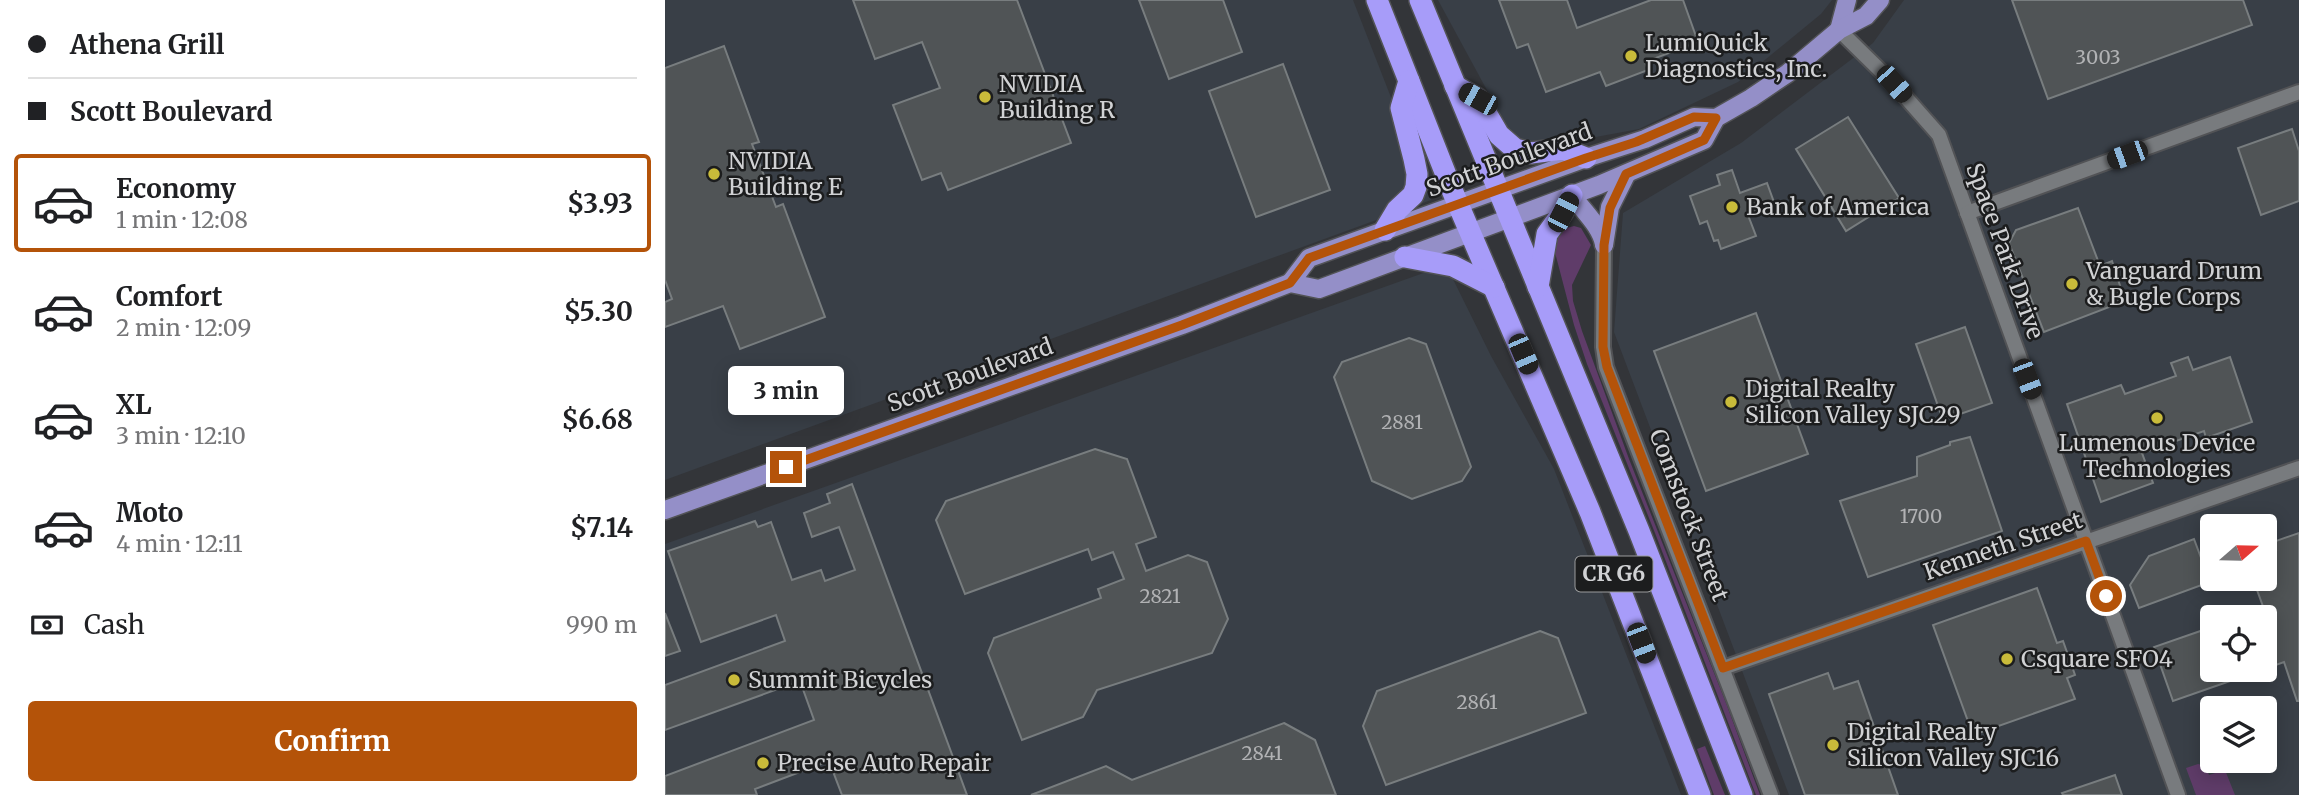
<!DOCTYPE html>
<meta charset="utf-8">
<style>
body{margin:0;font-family:Merriweather,serif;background:#f2f2f2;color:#202124;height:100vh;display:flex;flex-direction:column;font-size:26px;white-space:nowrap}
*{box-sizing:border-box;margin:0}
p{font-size:23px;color:#757577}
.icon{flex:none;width:38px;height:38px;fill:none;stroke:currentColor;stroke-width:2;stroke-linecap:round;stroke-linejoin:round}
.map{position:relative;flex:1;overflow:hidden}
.sheet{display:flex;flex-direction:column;background:#fff;width:665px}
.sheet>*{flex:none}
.top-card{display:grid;align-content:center;height:154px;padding:0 28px;background:#fff}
.needle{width:46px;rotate:70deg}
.controls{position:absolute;left:1535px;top:514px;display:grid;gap:14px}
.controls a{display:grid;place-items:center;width:77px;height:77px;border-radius:7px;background:#fff;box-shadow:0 4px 18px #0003;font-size:35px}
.end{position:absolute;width:32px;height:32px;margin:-16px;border:9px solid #b45309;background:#fff;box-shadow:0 0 0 4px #fff}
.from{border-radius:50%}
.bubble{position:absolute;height:49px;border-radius:7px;background:#fff;box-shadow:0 4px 18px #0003;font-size:23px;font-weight:700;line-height:49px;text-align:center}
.car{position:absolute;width:21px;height:42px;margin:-21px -10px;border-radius:9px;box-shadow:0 0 5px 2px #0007;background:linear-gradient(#222 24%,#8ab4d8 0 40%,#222 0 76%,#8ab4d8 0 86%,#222 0)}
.top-card b{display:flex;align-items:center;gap:24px;height:66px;font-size:26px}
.top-card b+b{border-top:2px solid #e0e0e0}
.top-card i{width:18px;height:18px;background:#202124}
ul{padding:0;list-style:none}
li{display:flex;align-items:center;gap:21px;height:98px;margin:0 14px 10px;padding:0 14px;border:4px solid transparent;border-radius:7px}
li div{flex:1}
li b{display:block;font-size:26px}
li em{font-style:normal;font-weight:700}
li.on{border-color:#b45309}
li>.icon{width:63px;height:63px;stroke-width:1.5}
.pay{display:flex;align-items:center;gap:18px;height:77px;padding:0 28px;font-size:26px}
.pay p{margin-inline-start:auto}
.cta{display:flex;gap:14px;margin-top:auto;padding:14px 28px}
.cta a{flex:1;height:80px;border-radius:7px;background:#b45309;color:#fff;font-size:28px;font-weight:700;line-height:80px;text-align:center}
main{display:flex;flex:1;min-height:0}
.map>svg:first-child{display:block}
.built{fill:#393f47;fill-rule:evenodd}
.green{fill:#5f3c69}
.building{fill:#505456;stroke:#787d7f;stroke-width:2}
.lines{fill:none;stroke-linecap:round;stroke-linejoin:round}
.minor-casing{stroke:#525356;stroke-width:18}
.major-casing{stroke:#525356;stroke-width:21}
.highway-casing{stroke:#525356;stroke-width:24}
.minor{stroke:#787b7e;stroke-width:14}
.major{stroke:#948fc8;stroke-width:18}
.highway{stroke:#a79cf9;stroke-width:21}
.route{stroke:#b45309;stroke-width:9}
.poi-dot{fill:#c9bb3a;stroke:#1c1d1e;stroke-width:2.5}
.labels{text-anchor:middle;stroke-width:5;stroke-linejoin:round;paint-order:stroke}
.number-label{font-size:19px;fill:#b1b2b4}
.shield{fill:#1c1d1e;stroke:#9b9c9d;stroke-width:2}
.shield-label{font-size:21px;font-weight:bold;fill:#d1d2d4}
.poi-label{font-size:23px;fill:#d1d2d4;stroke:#1c1d1e;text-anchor:start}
.street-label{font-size:23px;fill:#d1d2d4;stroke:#1c1d1e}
</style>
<main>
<section class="sheet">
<div class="top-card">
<b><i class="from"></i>Athena Grill</b>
<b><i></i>Scott Boulevard</b>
</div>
<ul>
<li class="on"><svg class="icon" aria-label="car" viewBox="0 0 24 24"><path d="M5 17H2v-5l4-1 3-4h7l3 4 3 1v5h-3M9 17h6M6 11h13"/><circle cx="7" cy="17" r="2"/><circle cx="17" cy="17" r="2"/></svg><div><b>Economy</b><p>1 min · 12:08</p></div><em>$3.93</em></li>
<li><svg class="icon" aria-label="car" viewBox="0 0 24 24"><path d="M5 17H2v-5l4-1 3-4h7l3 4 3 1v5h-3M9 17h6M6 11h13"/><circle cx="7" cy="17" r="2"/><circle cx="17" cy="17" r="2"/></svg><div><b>Comfort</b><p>2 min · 12:09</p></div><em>$5.30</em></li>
<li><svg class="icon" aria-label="car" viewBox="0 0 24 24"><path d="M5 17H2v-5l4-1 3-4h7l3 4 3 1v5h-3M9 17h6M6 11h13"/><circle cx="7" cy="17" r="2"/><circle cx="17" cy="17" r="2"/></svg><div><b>XL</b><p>3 min · 12:10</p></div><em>$6.68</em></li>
<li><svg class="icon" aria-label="car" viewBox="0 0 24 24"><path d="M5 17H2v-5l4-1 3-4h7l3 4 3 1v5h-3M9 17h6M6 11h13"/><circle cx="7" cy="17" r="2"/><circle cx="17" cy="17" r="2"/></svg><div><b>Moto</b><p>4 min · 12:11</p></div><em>$7.14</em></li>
</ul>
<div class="pay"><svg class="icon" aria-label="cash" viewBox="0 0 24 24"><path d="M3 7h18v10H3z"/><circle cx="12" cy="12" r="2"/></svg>Cash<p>990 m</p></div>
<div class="cta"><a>Confirm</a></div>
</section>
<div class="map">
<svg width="1634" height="795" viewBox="0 0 1634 795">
<rect width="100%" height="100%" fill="#333539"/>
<g class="built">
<polygon points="0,0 688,0 766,200 0,480"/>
<polygon points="773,0 1167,0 1156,14 1073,82 974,129 855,151"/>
<path d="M1239 0H1634V795H1124L949 332 958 213 1076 143 1208 43ZM1547 527H1600V579H1547ZM1547 618H1600V670H1547ZM1547 709H1600V761H1547Z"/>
<polygon points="781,265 826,356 889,469 1016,795 0,795 0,544"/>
</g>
<g class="green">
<polygon points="909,226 916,228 926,245 907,285 908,301 917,331 964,459 1061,703 1095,795 1091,795 990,533 922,364 909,325 887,241 898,229"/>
<polygon points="1040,746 1060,795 1049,795 1032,749"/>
<polygon points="1533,764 1541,766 1544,775 1560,770 1570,795 1531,795 1521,768"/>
</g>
<g class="building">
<polygon points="188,0 352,0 406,143 283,190 276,173 257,180 228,105 275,88 257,42 210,59"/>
<polygon points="474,0 558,0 577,52 504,79"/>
<polygon points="834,0 902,0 912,28 986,0 1018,0 1033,42 980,62 983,70 941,86 935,72 881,92 863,44 852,48"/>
<polygon points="1347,0 1578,0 1587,25 1383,99"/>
<polygon points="59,46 94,142 87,144 111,207 118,204 160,317 75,349 58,306 0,327 0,302 7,299 0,280 0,68"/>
<polygon points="618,64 665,190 591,217 544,91"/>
<polygon points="1183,117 1234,198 1181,231 1131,149"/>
<polygon points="1627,129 1634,151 1634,201 1596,215 1573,148"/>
<polygon points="1067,170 1075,193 1102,183 1110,205 1083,215 1091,236 1056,249 1053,240 1049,241 1042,221 1035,224 1025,196 1055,185 1052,175"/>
<polygon points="1413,208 1435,266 1447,261 1460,301 1379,332 1344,243 1351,230"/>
<polygon points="1091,313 1143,454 1041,491 989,351"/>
<polygon points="1300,327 1327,403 1278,420 1251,344"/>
<polygon points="744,338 761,344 806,467 797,481 747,499 707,481 669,377 677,362"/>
<polygon points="1523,357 1528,370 1565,357 1587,422 1541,438 1539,431 1477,453 1488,483 1436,502 1402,404 1456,385 1460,394 1511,376 1506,363"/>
<polygon points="1305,437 1337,531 1203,577 1175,501 1252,476 1252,457 1285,445 1285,442"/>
<polygon points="430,449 462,459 491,537 471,544 481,571 523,555 542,562 563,619 547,653 432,690 418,717 357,740 323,653 329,638 436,598 433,589 459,579 448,552 427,560 423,549 300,594 271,520 281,501"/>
<polygon points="187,484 302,795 177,795 164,761 90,789 92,795 0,795 0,776 149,720 135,681 0,730 0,685 120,641 111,615 36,642 3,551 90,521 93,527 106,522 127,580 156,570 160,581 190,570 174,527 147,537 139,513 165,503 162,494"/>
<polygon points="1634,533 1634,701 1632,701 1619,662 1608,666 1600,643 1600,612 1588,579 1600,579 1600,554 1611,550 1608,542"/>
<polygon points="1529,539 1545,582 1474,608 1465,585 1484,556"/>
<polygon points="1372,588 1392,643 1398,641 1410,675 1402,678 1410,699 1308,735 1268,625"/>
<polygon points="0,613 15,651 0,656"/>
<polygon points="1547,627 1547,670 1591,670 1591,672 1508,701 1489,647"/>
<polygon points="875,631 893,638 921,713 721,785 698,726 712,691"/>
<polygon points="1163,673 1169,689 1193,681 1233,795 1140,795 1104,694"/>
<polygon points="619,723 650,740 671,795 366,795 441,766 467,780"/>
<polygon points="1450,775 1457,795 1398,795 1397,793"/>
</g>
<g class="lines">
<g class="minor-casing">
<g id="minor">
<polyline points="1174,30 1229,84 1274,135 1513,795"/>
<polyline points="1302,213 1634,92"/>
<polyline points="939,245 938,347 941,367 1106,795"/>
<polyline points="1058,668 1634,468"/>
</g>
</g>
<g class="major-casing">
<g id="major">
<polyline points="1174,30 1182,0"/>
<path d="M907 195C918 211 935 225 939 244"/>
<polyline points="939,245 945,207 961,175"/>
<polyline points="625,283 644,258 921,158 980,139 1029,117 1051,118"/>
<polyline points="0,510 517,325 625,283 654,289 934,185 1039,140 1051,118 1086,98 1123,73 1174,30 1201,16 1215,0"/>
</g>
</g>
<g class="highway-casing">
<g id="highway">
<polyline points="712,0 787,190 925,512 1035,795"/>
<polyline points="755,0 974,531 1077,795"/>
<polyline points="790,86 813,99 834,135 850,149 866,153 898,149 921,158"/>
<polyline points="720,230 732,210 748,195 751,187 752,174 749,159 736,108 744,81"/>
<polyline points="740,257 788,266 829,287"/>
<polyline points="873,287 882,234 898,212 907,195"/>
</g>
</g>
<use href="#minor" class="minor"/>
<use href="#major" class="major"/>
<use href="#highway" class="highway"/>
</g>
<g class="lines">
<polyline class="route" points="121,467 517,325 625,283 644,258 921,158 971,142 1029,117 1051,118 1039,140 961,174 945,208 939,245 938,347 942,367 1058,668 1421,541 1441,596"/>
</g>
<g class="poi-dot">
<circle cx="966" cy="56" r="7"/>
<circle cx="320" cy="97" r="7"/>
<circle cx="49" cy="174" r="7"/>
<circle cx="1067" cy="207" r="7"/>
<circle cx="1407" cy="284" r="7"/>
<circle cx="1066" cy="402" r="7"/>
<circle cx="1492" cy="418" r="7"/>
<circle cx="1342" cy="659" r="7"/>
<circle cx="69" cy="680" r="7"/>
<circle cx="1168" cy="745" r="7"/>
<circle cx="98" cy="763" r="7"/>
</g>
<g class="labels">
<g class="number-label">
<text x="1433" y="64">3003</text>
<text x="737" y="429">2881</text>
<text x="1256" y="523">1700</text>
<text x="495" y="603">2821</text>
<text x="812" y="709">2861</text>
<text x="597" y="760">2841</text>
</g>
<rect class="shield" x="910.5" y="556.5" width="77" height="35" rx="5"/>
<g class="shield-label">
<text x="949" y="581">CR G6</text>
</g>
<g class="poi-label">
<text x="980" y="51">LumiQuick<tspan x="980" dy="26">Diagnostics, Inc.</tspan></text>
<text x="334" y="92">NVIDIA<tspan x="334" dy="26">Building R</tspan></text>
<text x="63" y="169">NVIDIA<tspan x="63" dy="26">Building E</tspan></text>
<text x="1081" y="215">Bank of America</text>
<text x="1421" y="279">Vanguard Drum<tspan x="1421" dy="26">&amp; Bugle Corps</tspan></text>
<text x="1080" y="397">Digital Realty<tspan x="1080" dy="26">Silicon Valley SJC29</tspan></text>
<text x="1492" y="451" text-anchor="middle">Lumenous Device<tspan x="1492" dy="26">Technologies</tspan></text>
<text x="1356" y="667">Csquare SFO4</text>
<text x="83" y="688">Summit Bicycles</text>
<text x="1182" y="740">Digital Realty<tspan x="1182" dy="26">Silicon Valley SJC16</tspan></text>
<text x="112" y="771">Precise Auto Repair</text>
</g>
<g class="street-label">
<text transform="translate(844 160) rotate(-20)" y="8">Scott Boulevard</text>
<text transform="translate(1340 251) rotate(70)" y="8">Space Park Drive</text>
<text transform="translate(305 375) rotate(-20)" y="8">Scott Boulevard</text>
<text transform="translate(1024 515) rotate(69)" y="8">Comstock Street</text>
<text transform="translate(1338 546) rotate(-19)" y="8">Kenneth Street</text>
</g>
</g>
</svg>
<div class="controls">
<a><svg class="needle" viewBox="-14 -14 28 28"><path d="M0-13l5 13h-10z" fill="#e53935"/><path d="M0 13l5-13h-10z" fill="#757577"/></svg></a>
<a><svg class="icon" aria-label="locate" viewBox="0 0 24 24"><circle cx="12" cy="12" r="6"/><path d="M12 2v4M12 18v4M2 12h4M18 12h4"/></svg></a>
<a><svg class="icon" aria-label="layers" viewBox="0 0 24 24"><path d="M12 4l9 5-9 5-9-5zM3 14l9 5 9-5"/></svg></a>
</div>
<i class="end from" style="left:1441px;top:596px"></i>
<i class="end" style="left:121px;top:467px"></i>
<div class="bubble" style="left:63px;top:366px;width:116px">3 min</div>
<i class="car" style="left:1229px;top:84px;rotate:138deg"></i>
<i class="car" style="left:813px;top:99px;rotate:299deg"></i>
<i class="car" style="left:1462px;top:155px;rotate:250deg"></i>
<i class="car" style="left:898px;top:212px;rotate:27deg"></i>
<i class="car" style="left:858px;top:354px;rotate:157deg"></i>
<i class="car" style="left:1362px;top:379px;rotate:159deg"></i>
<i class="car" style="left:976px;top:643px;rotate:159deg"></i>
</div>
</main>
